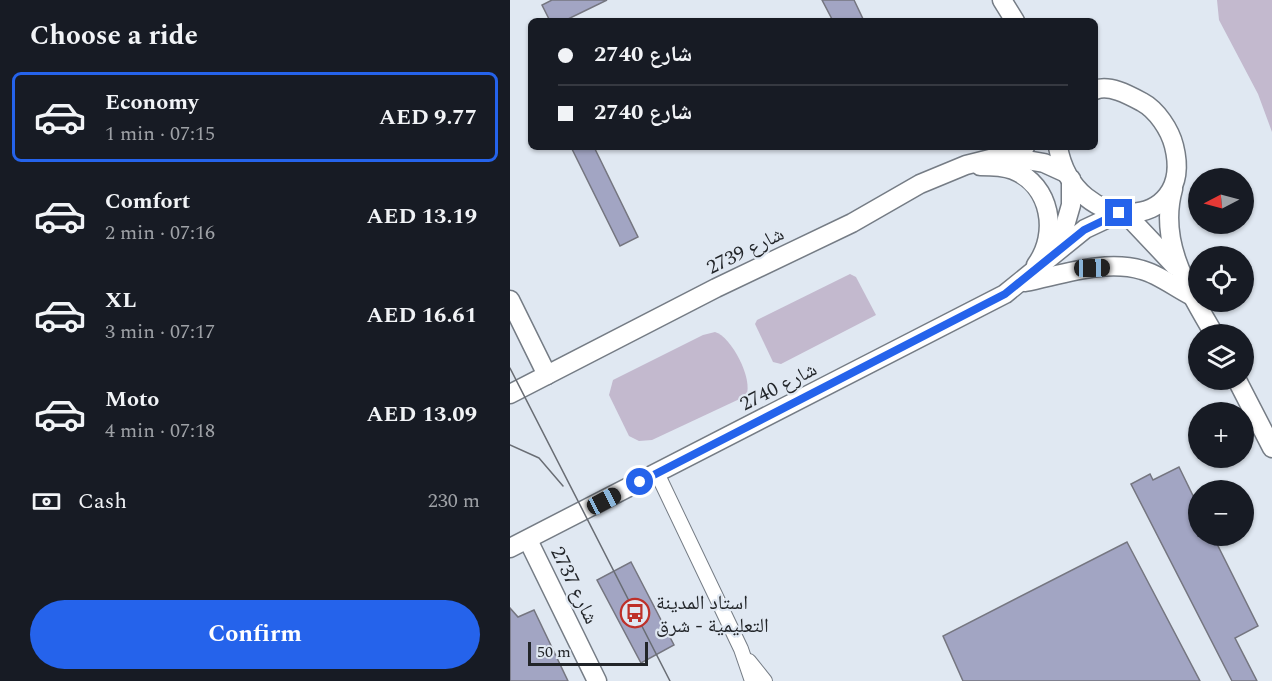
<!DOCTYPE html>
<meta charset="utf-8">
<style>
body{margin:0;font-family:Spectral,"Noto Naskh Arabic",serif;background:#20242c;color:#f1f3f6;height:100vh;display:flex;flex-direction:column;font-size:22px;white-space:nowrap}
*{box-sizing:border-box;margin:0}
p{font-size:20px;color:#9ea1a6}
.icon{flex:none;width:33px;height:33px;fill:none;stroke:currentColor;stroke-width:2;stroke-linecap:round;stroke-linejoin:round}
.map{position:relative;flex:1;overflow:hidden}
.sheet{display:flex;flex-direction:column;background:#171b24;width:510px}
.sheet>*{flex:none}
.top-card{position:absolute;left:18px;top:18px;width:570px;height:132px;border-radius:9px;box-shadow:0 2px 4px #0004;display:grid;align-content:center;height:132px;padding:0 30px;background:#171b24}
.needle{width:39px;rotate:264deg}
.fabs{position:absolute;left:678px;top:168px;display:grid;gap:12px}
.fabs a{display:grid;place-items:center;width:66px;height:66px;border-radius:50%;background:#171b24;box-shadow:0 2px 4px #0004;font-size:30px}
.scale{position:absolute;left:18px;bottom:15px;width:120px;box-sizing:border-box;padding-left:6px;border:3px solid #222529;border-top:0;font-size:16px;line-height:21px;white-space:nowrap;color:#222529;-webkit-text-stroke:4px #e0e8f2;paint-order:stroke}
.end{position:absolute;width:27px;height:27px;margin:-14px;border:8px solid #2563eb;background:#fff;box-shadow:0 0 0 3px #fff}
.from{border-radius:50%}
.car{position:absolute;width:18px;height:36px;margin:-18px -9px;border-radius:8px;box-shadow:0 0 4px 2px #0007;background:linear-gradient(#222 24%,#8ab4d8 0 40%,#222 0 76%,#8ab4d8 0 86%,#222 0)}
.top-card b{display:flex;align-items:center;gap:21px;height:57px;font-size:22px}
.top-card b+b{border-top:2px solid #363941}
.top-card i{width:15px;height:15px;background:#f1f3f6}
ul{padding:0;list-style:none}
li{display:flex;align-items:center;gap:18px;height:90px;margin:0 12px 9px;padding:0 18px;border:3px solid transparent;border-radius:9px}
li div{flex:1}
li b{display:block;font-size:22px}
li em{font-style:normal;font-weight:700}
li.active{border-color:#2563eb}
li>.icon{width:54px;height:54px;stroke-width:1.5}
h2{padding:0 30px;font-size:27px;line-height:72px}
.pay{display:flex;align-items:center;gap:15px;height:66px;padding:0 30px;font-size:22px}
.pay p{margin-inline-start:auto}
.primary-button{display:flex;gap:12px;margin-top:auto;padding:12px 30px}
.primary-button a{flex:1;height:69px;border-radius:36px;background:#2563eb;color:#fff;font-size:24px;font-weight:700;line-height:69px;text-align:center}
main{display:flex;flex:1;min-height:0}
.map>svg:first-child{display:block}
.green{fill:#c3b9ce}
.building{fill:#a2a5c3;stroke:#757680;stroke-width:1.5}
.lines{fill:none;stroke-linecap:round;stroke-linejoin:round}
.pedestrian-casing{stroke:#757c85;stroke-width:16}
.minor-casing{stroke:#757c85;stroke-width:21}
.pedestrian{stroke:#fff;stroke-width:14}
.minor{stroke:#fff;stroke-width:18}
.tram{stroke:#696d74;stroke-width:1.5}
.route{stroke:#2563eb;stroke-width:8}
.labels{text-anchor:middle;stroke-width:4.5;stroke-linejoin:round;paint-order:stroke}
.street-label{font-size:20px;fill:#222529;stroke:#e0e8f2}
.poi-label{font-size:20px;fill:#222529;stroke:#e0e8f2;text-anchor:start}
</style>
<main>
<section class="sheet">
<h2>Choose a ride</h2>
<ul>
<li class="active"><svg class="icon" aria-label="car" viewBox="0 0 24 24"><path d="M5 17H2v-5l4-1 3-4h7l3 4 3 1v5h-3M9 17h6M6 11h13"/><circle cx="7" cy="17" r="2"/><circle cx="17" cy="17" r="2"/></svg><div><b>Economy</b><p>1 min · 07:15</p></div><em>AED 9.77</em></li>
<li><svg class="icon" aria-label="car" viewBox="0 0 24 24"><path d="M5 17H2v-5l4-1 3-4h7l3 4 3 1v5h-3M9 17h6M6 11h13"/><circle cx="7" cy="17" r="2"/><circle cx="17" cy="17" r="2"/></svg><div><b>Comfort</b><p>2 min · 07:16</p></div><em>AED 13.19</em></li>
<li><svg class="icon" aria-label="car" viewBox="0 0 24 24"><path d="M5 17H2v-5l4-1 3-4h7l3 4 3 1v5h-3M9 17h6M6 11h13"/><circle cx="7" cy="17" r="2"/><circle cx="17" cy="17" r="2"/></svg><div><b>XL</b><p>3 min · 07:17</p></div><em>AED 16.61</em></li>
<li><svg class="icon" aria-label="car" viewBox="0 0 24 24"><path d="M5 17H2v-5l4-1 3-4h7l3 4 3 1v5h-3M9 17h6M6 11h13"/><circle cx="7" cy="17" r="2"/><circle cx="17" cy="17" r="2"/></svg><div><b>Moto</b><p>4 min · 07:18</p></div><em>AED 13.09</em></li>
</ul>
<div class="pay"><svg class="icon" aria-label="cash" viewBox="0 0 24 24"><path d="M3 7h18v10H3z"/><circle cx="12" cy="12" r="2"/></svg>Cash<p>230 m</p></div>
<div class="primary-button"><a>Confirm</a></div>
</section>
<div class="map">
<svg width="762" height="681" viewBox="0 0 762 681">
<rect width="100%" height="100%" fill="#e0e8f2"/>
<g class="green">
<polygon points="707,0 762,0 762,132 748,94 709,20"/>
<polygon points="340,274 346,277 366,315 271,364 263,362 245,324 247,320"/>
<path d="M205 332C221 336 244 380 236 396L142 440 129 441 119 436 99 395 103 380 193 335Z"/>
</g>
<g class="building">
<polygon points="42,0 97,0 54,21 40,21 32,5"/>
<polygon points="312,0 344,0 354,21 323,21"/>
<polygon points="61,147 84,147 128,237 110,246"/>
<polygon points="669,467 688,506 688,536 703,536 748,626 725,638 747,681 722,681 621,484 640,474 643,480"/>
<polygon points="617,542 690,681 453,681 433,636"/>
<polygon points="121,562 164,645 131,663 87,580"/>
<polygon points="0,608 8,617 24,610 58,681 0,681"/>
</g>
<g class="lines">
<g class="pedestrian-casing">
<g id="pedestrian">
<polyline points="147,473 231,649 242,681"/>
<polyline points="239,661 255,681"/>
</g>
</g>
<g class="minor-casing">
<g id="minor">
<polyline points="492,0 505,21"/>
<path d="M548 147C564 237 686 233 664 146 660 130 647 110 632 102 619 95 599 84 585 90"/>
<polyline points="494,156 534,163 556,173"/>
<path d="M470 166C480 166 493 166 503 170 541 185 549 234 526 265"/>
<path d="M663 189C648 242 678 289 704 334"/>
<polyline points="615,213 665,266"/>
<polyline points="548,250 561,205 561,179"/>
<path d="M515 282C551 275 595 259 632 270 648 274 666 288 682 296"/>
<polyline points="0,300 37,375"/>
<polyline points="727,380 762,448"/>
<polyline points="0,394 206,288 342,223 410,184 456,165 500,154 515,147"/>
<polyline points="18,540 87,681"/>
<polyline points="0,548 495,294 575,229 609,213"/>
</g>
</g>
<use href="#pedestrian" class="pedestrian"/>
<use href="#minor" class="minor"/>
<g class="tram">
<polyline points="0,368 160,681"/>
<polyline points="0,445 29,458 53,486"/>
</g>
</g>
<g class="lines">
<polyline class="route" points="130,482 495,294 574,230 609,213"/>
</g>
<defs>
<g id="bus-ring" transform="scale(1.5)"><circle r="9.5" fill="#e0e8f2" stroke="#be3029" stroke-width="1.5"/><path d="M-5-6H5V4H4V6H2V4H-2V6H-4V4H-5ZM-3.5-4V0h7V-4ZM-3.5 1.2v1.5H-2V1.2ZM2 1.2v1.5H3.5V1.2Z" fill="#be3029"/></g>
</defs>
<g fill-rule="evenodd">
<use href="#bus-ring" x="125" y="613"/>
</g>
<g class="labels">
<g class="street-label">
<text transform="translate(235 250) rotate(-26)" y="7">شارع 2739</text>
<text transform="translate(268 386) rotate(-27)" y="7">شارع 2740</text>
<text transform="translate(65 585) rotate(64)" y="7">شارع 2737</text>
</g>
<g class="poi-label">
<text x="146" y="609">استاد المدينة<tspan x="146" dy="23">التعليمية - شرق</tspan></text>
</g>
</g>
</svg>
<div class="fabs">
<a><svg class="needle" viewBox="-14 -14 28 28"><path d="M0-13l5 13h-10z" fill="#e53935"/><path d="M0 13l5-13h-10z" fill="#9ea1a6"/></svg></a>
<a><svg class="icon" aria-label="locate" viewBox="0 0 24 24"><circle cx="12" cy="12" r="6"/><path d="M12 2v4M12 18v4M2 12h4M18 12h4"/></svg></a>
<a><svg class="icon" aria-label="layers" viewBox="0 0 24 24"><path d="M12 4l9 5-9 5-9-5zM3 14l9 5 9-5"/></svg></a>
<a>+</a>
<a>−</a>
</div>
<div class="scale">50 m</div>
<i class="end from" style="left:130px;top:482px"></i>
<i class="end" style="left:609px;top:213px"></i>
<i class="car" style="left:582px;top:268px;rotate:89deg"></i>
<i class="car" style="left:94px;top:501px;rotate:62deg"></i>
<div class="top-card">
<b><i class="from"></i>شارع 2740</b>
<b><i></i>شارع 2740</b>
</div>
</div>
</main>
